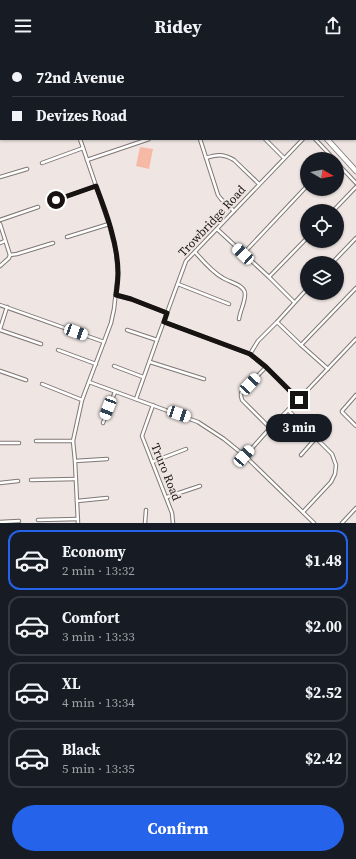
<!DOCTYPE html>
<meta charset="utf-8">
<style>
body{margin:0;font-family:"Source Serif 4",serif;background:#20242c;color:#f1f3f6;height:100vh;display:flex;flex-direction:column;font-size:15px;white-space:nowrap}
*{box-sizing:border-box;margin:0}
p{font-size:13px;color:#9ea1a6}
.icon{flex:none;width:22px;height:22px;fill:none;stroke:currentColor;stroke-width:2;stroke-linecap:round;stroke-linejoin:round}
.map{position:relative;height:471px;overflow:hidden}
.drawer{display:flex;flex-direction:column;background:#171b24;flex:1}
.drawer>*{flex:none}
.hud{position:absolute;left:0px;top:0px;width:356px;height:88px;box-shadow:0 1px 3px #0004;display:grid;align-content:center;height:88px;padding:0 12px;background:#171b24}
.needle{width:26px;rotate:99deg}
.fabs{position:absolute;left:300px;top:100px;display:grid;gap:8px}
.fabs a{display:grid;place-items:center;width:44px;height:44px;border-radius:50%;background:#171b24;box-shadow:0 1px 3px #0004;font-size:20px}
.end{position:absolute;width:18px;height:18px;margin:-9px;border:5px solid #161312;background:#fff;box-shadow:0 0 0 2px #fff}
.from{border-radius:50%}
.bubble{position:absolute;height:28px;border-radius:14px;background:#171b24;box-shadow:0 1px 3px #0004;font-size:13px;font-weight:700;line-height:28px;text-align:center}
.car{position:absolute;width:12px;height:24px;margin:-12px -6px;border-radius:5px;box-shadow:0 0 3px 1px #0007;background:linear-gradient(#fff 24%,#345 0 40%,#fff 0 76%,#345 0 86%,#fff 0)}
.hud b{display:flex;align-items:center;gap:14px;height:38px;font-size:15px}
.hud b+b{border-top:1px solid #363941}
.hud i{width:10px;height:10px;background:#f1f3f6}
ul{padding:7px 0 0;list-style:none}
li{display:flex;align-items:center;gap:12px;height:60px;margin:0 8px 6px;padding:0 4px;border:2px solid #363941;border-radius:12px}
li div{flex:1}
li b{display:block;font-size:15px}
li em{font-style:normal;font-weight:700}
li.selected{border-color:#2563eb}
li>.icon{width:36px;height:36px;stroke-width:1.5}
.primary-button{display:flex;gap:8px;margin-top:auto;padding:8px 12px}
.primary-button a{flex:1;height:46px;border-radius:24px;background:#2563eb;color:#fff;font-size:16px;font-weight:700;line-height:46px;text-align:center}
header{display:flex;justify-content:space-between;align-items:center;height:52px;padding:0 12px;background:#171b24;font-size:18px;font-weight:700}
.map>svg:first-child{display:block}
.green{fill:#f6b9a5}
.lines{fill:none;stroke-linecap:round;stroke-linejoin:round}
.street-casing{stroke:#7f7774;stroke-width:4.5}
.primary-casing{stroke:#7f7774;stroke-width:6}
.street{stroke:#fff;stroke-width:2.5}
.primary{stroke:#fff;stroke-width:4.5}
.route{stroke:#161312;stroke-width:5}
.labels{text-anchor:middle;stroke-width:4;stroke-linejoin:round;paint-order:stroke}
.street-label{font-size:12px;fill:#161312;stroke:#efe6e3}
</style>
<header><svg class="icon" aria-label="menu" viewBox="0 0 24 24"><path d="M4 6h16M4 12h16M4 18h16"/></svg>Ridey<svg class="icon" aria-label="share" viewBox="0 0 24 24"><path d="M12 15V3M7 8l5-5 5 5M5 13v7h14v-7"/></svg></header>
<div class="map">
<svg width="356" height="471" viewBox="0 0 356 471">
<rect width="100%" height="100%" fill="#efe6e3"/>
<polygon class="green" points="140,95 153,97 149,117 136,114"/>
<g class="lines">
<g class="street-casing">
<g id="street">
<polyline points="50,0 50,1"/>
<polyline points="202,0 204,1"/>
<polyline points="299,0 300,1"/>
<polyline points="341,0 342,1"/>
<polyline points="66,1 69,0"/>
<polyline points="137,1 137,0"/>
<polyline points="355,17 356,18"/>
<polyline points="355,65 356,64"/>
<polyline points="0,83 1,83"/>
<polyline points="200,87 218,143 221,147 234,159"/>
<polyline points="265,87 284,106"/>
<polyline points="315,87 334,107"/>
<path d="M206 106C217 102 224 102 234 108L259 132"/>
<polyline points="87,108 149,87"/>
<polyline points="42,111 83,96"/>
<polyline points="337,111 356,131"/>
<polyline points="0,125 27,117"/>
<polyline points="56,148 96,134"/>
<polyline points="333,159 356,135"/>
<polyline points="0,168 38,155"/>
<polyline points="0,172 10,203 9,206 0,214"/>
<polyline points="217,177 269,225 294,250"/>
<polyline points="67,185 109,172"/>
<polyline points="0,191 5,189"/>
<path d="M195 200C203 209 212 220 223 226 229 230 245 233 245 242 245 251 240 259 239 267"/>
<polyline points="243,202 307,134"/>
<polyline points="10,203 17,202 53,191"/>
<polyline points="332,211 356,186"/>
<polyline points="269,225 307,186"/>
<polyline points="178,232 229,252"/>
<polyline points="116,243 131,247 167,261"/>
<polyline points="0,253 104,290"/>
<polyline points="164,270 250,302 266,315 299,347"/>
<polyline points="277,270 301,293 328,317"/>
<polyline points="0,277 7,255"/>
<polyline points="0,278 41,292"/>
<polyline points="127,278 157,288"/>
<polyline points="301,293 356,236"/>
<polyline points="58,298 96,312"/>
<polyline points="250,302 258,289 277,270 307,237"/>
<polyline points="150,310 204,327"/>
<polyline points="114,314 143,325"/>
<polyline points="266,315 241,341 241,344 242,348 270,376"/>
<polyline points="0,319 26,328"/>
<polyline points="89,330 198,370 224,387 245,404 314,471"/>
<polyline points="42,332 82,348"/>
<polyline points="356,343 342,359 342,360 356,374"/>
<polyline points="136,347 157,288 186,209 303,87"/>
<polyline points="153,353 142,384 172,461 173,471"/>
<polyline points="288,358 332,402 336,413 335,422 331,430 303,460"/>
<polyline points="103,371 115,340"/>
<polyline points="36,389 73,389"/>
<polyline points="0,391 19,391"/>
<polyline points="301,403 316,386"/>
<polyline points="245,404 270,376 299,347 356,287"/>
<polyline points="75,409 107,407"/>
<polyline points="152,410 186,397"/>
<polyline points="31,428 76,427"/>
<polyline points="0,431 18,429"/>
<polyline points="167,445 200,434"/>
<polyline points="77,449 107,446"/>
<polyline points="38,468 78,467"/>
<polyline points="0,470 19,469"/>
<polyline points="78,471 75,409 73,389 82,348 111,271 114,257 118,221 116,199 109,172 80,87"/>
<polyline points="145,471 146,458"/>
<polyline points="342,471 356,456"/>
</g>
</g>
<g class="primary-casing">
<g id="primary">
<polyline points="223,0 226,1"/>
<polyline points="19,1 23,0"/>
<polyline points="0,5 1,5"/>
<polyline points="327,87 356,119"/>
</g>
</g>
<use href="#street" class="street"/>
<use href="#primary" class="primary"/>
</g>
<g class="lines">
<path class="route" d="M56 148 96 134C106 160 118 192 118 221 118 229 117 236 116 243L131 247 167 261 164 270 250 302 266 315 299 348"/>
</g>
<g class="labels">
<g class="street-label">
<text transform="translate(212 169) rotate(-47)" y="4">Trowbridge Road</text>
<text transform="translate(166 420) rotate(68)" y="4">Truro Road</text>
</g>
</g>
</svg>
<div class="fabs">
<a><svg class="needle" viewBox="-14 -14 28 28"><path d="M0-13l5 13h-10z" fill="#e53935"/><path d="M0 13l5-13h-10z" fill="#9ea1a6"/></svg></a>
<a><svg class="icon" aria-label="locate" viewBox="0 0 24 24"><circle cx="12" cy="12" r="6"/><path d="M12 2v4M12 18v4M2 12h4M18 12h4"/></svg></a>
<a><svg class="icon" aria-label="layers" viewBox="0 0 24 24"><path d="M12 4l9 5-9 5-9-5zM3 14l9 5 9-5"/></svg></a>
</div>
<i class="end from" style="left:56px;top:148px"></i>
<i class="end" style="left:299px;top:348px"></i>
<div class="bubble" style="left:266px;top:362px;width:66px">3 min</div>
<i class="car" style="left:243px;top:202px;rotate:313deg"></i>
<i class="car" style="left:76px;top:280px;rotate:110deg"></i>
<i class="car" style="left:250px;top:332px;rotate:43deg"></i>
<i class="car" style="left:108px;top:356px;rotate:201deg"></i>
<i class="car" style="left:179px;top:362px;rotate:109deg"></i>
<i class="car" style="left:244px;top:404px;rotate:42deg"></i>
<div class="hud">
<b><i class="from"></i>72nd Avenue</b>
<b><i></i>Devizes Road</b>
</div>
</div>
<section class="drawer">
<ul>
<li class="selected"><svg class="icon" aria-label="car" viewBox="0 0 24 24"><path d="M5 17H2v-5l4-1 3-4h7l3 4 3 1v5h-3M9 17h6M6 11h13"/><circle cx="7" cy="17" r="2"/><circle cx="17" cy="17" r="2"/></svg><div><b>Economy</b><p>2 min · 13:32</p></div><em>$1.48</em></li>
<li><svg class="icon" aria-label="car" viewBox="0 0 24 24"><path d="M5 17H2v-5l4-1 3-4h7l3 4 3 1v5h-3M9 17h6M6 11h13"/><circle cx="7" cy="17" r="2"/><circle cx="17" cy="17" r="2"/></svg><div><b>Comfort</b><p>3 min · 13:33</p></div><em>$2.00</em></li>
<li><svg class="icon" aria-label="car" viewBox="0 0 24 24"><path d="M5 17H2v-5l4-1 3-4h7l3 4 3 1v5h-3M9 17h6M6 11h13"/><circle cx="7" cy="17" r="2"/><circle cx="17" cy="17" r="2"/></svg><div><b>XL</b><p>4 min · 13:34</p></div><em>$2.52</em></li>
<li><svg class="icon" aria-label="car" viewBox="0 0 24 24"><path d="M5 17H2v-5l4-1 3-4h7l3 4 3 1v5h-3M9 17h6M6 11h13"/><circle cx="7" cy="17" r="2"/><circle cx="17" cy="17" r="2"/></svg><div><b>Black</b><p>5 min · 13:35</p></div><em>$2.42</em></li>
</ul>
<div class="primary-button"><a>Confirm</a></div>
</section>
